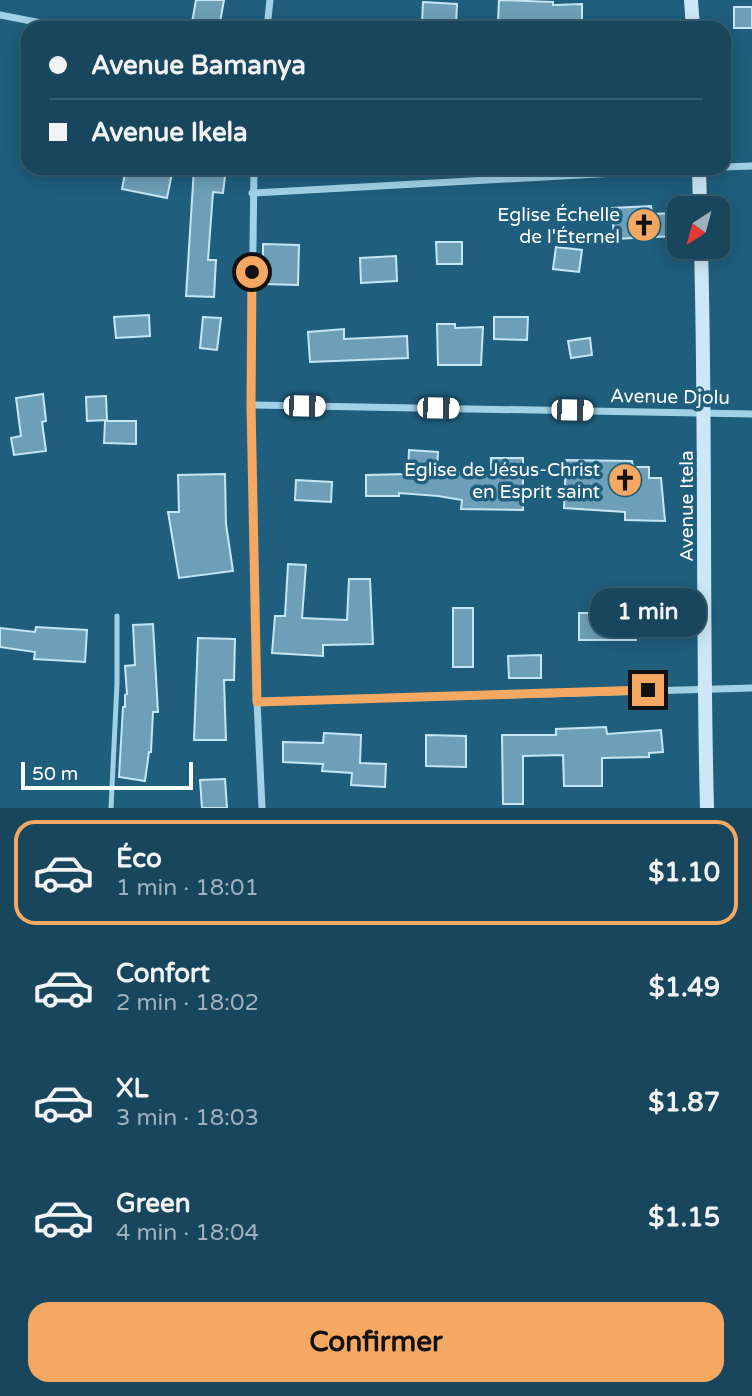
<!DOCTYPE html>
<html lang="fr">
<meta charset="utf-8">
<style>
body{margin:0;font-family:"Varela Round",sans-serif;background:#204d63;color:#f1f3f6;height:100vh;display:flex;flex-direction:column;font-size:26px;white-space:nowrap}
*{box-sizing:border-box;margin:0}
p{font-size:23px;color:#9eb1bc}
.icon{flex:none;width:38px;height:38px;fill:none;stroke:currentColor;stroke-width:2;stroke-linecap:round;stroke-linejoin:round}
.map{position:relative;height:808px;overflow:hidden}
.drawer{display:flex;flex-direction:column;background:#17465d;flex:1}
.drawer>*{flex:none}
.guide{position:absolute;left:21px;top:21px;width:710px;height:154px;border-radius:21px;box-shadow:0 4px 18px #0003,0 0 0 2px #365e72;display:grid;align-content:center;height:154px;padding:0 28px;background:#17465d}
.needle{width:46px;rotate:216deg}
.fabs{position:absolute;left:667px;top:196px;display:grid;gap:14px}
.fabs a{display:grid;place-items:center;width:63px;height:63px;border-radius:14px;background:#17465d;box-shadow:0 4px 18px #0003,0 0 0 2px #365e72;font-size:35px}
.scale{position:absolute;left:21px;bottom:18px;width:172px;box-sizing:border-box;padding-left:7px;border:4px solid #fff;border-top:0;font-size:19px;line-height:24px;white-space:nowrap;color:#fff;-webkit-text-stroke:5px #1f5e7c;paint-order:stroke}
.end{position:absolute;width:32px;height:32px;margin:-16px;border:9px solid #f5a861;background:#111;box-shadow:0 0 0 4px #111}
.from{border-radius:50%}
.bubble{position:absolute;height:49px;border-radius:21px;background:#17465d;box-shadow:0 4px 18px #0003,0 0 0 2px #365e72;font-size:23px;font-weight:700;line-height:49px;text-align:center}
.car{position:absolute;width:21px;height:42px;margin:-21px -10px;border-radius:9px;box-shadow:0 0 5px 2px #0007;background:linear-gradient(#fff 24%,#345 0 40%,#fff 0 76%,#345 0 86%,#fff 0)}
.guide b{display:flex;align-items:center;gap:24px;height:66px;font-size:26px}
.guide b+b{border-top:2px solid #365e72}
.guide i{width:18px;height:18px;background:#f1f3f6}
ul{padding:12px 0 0;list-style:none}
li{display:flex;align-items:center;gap:21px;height:105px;margin:0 14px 10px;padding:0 14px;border:4px solid transparent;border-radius:21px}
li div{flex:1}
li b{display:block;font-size:26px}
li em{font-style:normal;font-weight:700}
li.selected{border-color:#f5a861}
li>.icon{width:63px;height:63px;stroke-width:1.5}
.button{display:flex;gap:14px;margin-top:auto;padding:14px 28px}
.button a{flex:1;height:80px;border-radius:21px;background:#f5a861;color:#111;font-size:28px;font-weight:700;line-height:80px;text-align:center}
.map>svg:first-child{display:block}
.building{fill:#6da0b8;stroke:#c5e6f5;stroke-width:2}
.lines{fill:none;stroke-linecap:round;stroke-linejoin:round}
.lane{stroke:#a1d1e7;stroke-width:5}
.street{stroke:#a1d1e7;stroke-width:7}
.secondary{stroke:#cce8f6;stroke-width:14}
.route{stroke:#f5a861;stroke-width:9}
.labels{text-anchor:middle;stroke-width:7;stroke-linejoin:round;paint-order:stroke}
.poi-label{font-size:19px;fill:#fff;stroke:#1f5e7c;text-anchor:end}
.street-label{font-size:19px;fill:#fff;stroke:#1f5e7c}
</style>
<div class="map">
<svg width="752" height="808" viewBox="0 0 752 808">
<rect width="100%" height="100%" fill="#1f5e7c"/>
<g class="building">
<polygon points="196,0 224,0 219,28 191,28"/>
<polygon points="499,0 553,2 553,5 582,4 582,22 498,22"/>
<polygon points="423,2 457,4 456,25 422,22"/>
<rect x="734" y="7" width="18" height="21"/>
<polygon points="126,168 173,168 167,198 122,189"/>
<polygon points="194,168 226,168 223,193 213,192 208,260 216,260 214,297 186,296"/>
<polygon points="651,206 652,214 674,213 675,236 614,239 612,208"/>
<polygon points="436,242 462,242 462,264 437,264"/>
<polygon points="263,244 299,245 298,285 263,284"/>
<polygon points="556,247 582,250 579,272 553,269"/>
<polygon points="396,256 397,281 361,283 360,258"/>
<polygon points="149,315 150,336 116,338 114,317"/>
<polygon points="203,317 221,318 217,350 200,348"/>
<polygon points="494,317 528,317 527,340 494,339"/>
<polygon points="437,324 455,324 455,328 483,327 481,365 438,365"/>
<polygon points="344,329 344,339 407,336 408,358 310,362 308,332"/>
<polygon points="590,338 592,355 571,358 568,341"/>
<polygon points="43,394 46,421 42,422 46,451 14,455 11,438 21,436 16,398"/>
<polygon points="106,396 107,420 87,421 86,397"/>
<polygon points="105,421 136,421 136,444 104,443"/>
<polygon points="409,450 438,452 437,470 491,474 491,458 523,458 523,510 461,509 462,500 438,496 399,493 399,496 366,496 366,475 408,474"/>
<polygon points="566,460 632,461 633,467 649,467 649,478 661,478 665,521 625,520 625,512 564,508"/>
<polygon points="225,474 226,524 233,571 179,578 168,512 179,512 178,475"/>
<polygon points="296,480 332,482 331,502 295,500"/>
<polygon points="288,564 306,565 302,618 347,620 349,579 370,579 373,644 323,645 323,656 272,653 275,616 285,616"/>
<polygon points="638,589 636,640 579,640 579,613 620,613"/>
<rect x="453" y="608" width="20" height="59"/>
<polygon points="153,624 158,712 153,712 151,752 149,752 145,781 119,777 123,707 125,707 125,695 127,694 125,666 135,665 133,625"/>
<polygon points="36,627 87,630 85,662 34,659 35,652 0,647 0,628 35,632"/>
<polygon points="198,638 235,639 234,680 224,680 226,740 194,740"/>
<polygon points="541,655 541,678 509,678 508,656"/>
<polygon points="606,727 607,734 661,730 663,752 649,753 649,757 602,758 602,786 564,786 563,755 523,756 523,804 503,804 502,735 556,735 556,729"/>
<polygon points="324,733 361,735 360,763 386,764 385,787 351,785 352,773 322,771 323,764 283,762 283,742 323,743"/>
<polygon points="426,735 466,736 466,767 426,766"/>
<polygon points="225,779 227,808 202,808 200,780"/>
</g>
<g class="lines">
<polyline class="lane" points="111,808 117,684 117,616"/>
<g class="street">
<polyline points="0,15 67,28"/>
<polyline points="267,28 270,0"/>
<polyline points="724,167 752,166"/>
<polyline points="254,168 251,405 257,702 262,808"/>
<polyline points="252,193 707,168"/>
<polyline points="251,405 752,414"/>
<polyline points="257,702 752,688"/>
</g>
<g class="secondary">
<polyline points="691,0 693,28"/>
<polyline points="699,168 700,208"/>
<path d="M701 247C706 434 702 621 707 808"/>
</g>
</g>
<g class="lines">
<polyline class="route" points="252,272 251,405 257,702 648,690"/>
</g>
<defs>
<g id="church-disc" transform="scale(1.75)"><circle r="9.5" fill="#f5a861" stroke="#1f5e7c"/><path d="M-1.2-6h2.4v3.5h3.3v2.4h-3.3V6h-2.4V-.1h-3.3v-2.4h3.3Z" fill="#111"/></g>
</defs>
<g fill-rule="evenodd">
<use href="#church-disc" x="644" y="225"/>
<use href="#church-disc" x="625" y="480"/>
</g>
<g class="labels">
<g class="poi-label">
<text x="620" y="221">Eglise Échelle<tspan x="620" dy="22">de l'Éternel</tspan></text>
<text x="600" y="476">Eglise de Jésus-Christ<tspan x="600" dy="22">en Esprit saint</tspan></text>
</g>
<g class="street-label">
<text transform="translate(670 396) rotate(1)" y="7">Avenue Djolu</text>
<text transform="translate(686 506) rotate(-90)" y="7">Avenue Itela</text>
</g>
</g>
</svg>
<div class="fabs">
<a><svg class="needle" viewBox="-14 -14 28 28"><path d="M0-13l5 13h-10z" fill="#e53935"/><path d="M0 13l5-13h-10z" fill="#9eb1bc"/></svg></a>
</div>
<div class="scale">50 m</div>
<i class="end from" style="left:252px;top:272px"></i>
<i class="end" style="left:648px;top:690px"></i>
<div class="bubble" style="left:590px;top:588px;width:116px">1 min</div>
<i class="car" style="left:304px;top:406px;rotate:91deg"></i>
<i class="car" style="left:438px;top:408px;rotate:91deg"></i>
<i class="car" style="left:572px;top:410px;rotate:91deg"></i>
<div class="guide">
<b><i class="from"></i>Avenue Bamanya</b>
<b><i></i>Avenue Ikela</b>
</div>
</div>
<section class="drawer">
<ul>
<li class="selected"><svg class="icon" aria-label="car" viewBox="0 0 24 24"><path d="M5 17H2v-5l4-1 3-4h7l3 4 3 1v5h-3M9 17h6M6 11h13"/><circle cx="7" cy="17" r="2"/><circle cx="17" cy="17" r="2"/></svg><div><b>Éco</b><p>1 min · 18:01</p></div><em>$1.10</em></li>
<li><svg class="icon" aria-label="car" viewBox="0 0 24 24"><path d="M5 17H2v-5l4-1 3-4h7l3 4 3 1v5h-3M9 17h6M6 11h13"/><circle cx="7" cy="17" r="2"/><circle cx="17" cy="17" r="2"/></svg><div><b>Confort</b><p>2 min · 18:02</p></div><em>$1.49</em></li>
<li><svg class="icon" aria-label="car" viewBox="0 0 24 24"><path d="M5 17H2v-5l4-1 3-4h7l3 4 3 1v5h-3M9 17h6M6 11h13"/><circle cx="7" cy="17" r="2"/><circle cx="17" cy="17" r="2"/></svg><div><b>XL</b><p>3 min · 18:03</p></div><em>$1.87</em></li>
<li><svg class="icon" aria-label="car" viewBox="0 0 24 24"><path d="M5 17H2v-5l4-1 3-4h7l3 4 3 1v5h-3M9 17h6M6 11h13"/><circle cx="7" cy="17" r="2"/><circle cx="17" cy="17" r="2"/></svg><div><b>Green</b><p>4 min · 18:04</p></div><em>$1.15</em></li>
</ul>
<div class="button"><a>Confirmer</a></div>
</section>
